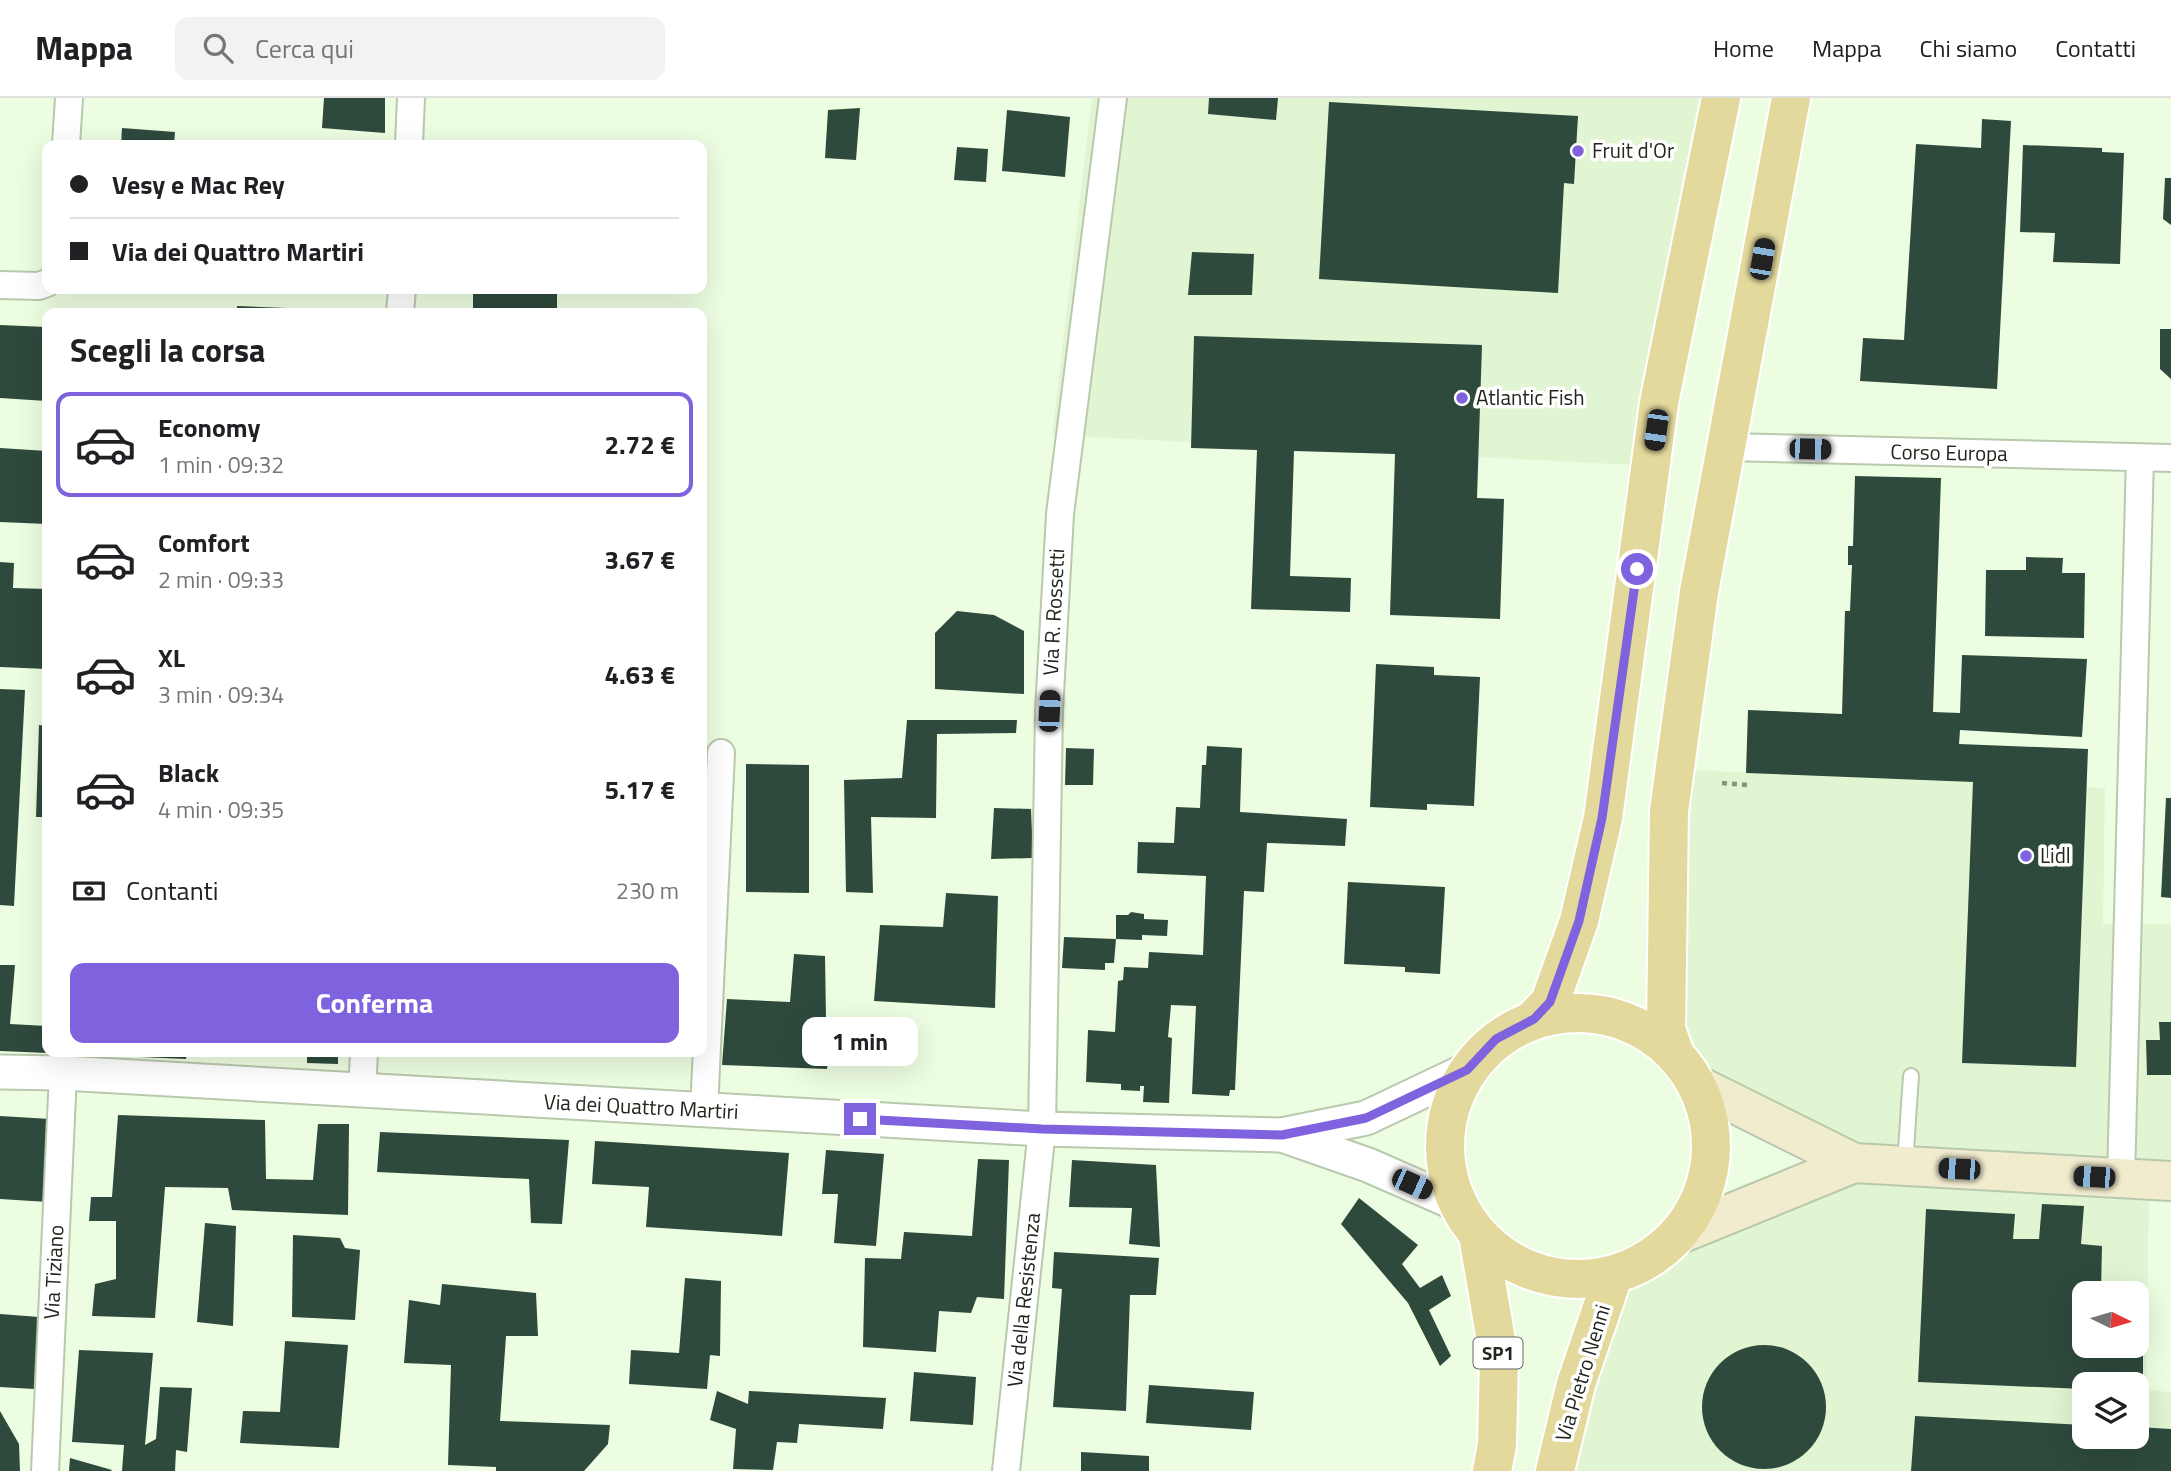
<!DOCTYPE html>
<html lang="it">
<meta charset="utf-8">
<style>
body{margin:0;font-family:"Titillium Web",sans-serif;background:#f2f2f2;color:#202124;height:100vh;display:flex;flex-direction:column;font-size:26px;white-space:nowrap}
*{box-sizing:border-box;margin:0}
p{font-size:23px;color:#757577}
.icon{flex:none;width:38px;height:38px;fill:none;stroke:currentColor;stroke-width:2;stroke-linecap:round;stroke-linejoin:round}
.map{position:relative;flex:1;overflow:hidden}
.drawer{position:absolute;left:42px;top:210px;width:665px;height:749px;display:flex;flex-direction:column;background:#fff;border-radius:14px;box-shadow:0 7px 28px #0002}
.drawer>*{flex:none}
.hud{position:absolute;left:42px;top:42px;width:665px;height:154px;border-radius:14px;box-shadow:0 7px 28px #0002;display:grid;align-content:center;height:154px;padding:0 28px;background:#fff}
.needle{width:46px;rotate:95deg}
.fabs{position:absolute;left:2072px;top:1183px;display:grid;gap:14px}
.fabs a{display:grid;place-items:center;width:77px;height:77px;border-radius:14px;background:#fff;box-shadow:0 7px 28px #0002;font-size:35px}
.end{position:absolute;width:32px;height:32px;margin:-16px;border:9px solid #7f62dd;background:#fff;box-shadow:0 0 0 4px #fff}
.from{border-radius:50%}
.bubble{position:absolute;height:49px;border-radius:14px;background:#fff;box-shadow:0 7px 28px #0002;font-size:23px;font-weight:700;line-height:49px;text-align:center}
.car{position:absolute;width:21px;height:42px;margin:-21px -10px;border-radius:9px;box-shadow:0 0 5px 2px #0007;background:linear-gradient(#222 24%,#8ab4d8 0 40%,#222 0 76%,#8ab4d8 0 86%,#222 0)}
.hud b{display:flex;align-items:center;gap:24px;height:66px;font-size:26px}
.hud b+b{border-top:2px solid #e0e0e0}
.hud i{width:18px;height:18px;background:#202124}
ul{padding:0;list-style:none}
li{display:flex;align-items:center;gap:21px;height:105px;margin:0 14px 10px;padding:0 14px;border:4px solid transparent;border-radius:14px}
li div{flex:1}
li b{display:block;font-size:26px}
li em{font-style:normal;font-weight:700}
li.on{border-color:#7f62dd}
li>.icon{width:63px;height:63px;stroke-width:1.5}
h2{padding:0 28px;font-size:32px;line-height:84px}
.pay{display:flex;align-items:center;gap:18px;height:77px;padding:0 28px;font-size:26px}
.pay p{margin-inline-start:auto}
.button{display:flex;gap:14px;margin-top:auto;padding:14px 28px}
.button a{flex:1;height:80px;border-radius:14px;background:#7f62dd;color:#fff;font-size:28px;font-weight:700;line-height:80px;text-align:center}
header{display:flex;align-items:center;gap:42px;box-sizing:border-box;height:98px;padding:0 35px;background:#fff;border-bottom:2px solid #e0e0e0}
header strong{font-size:33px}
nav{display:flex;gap:38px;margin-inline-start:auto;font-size:24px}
.search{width:490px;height:63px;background:#f2f2f2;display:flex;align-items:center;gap:18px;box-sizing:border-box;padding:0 24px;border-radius:14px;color:#757577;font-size:26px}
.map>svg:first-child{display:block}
.built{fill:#e1f5d2;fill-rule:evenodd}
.building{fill:#2e4a3d}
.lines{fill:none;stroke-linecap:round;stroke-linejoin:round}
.service-casing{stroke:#b9c9ad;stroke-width:18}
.minor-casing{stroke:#b9c9ad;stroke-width:30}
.tertiary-casing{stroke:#b9c9ad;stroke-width:37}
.secondary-casing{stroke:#b9c9ad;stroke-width:42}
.primary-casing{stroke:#fff;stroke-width:42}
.path{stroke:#87927f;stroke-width:4.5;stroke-dasharray:5 5;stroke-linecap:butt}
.service{stroke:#fff;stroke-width:14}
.minor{stroke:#fff;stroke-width:26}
.tertiary{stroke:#fff;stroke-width:33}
.secondary{stroke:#f1ecce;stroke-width:38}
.primary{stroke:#e3d99d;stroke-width:38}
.route{stroke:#7f62dd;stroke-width:9}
.poi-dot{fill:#7f62dd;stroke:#fff;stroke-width:2.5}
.labels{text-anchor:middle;stroke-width:7;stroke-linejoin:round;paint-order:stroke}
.shield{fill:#fff;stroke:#646861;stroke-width:2}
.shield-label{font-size:19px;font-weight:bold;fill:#21271d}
.poi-label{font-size:21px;fill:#21271d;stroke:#fff;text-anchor:start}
.street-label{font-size:21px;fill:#21271d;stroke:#fff}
</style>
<header>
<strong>Mappa</strong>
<div class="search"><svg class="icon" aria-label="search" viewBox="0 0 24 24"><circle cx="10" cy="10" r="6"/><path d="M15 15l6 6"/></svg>Cerca qui</div>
<nav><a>Home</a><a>Mappa</a><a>Chi siamo</a><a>Contatti</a></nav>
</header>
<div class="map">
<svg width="2171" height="1373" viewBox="0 0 2171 1373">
<rect width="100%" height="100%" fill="#edfde1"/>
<g class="built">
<polygon points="1092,0 1704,0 1633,367 1052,337"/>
<polygon points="1689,672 2105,690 2103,826 2171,826 2171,1071 1859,1053 1707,978 1683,946"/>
<path d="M1856 1081 2149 1092 2146 1292 2171 1294V1373H1571L1625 1187 1658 1175 1684 1150ZM2084 1195H2137V1248H2084ZM2084 1286H2137V1339H2084Z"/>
</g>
<g class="building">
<polygon points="324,0 385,0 385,35 322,30"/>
<polygon points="1209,0 1278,0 1276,22 1208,16"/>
<polygon points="1329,4 1578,18 1574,86 1564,85 1558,195 1319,181"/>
<polygon points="860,10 856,62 825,60 828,12"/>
<polygon points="1007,12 1070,19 1065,79 1002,73"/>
<polygon points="1982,21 2011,23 1997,291 1860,283 1863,240 1904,242 1916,46 1981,50"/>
<polygon points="122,30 175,34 174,47 121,47"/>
<polygon points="2023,47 2102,50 2102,54 2124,55 2120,166 2053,164 2055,135 2020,134"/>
<polygon points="957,49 988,51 986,84 954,82"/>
<polygon points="2165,80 2171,80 2171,127 2163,121"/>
<polygon points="1192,154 1254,156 1252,197 1188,197"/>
<rect x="473" y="191" width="84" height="24"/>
<polygon points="237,208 312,211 312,215 237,215"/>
<polygon points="0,227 47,229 47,303 0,300"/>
<polygon points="2160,231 2171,231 2171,281 2160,271"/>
<polygon points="1194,238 1482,247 1477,400 1504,401 1500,521 1390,517 1395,356 1294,353 1290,478 1351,480 1350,514 1251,511 1257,352 1191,350"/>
<polygon points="0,350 47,353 47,426 0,424"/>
<polygon points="1855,378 1941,380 1933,614 1960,615 1962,557 2087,561 2082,639 1960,632 1959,646 2088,651 2076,969 1962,965 1973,684 1746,675 1748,612 1842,616 1845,513 1850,513 1852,467 1848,467 1848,448 1853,448"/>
<polygon points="2026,459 2063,460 2062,475 2085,475 2084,540 1985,538 1986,472 2026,472"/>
<polygon points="0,464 14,465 13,490 47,491 47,571 0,569"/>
<polygon points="957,513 994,517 1024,533 1024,596 935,591 935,535"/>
<polygon points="1376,566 1434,569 1434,577 1480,579 1474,708 1427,706 1427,712 1370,709"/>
<polygon points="0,591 25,592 14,808 0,807"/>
<polygon points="907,622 1017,622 1016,635 937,636 936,720 871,719 873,795 846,794 844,682 902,680"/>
<polygon points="39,627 47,628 47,719 36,719"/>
<polygon points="1207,648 1242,650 1240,714 1347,721 1345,748 1267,745 1264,794 1244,793 1235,992 1230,992 1229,998 1192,996 1196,908 1171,907 1168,939 1172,940 1169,1005 1143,1004 1144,988 1140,988 1140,993 1121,992 1121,986 1086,984 1088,932 1115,934 1118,883 1123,882 1124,869 1148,870 1149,854 1203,857 1206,778 1137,775 1138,744 1174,745 1176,709 1200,710 1202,667 1206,667"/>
<polygon points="1066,650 1094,651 1093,687 1065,687"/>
<polygon points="746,666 809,667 809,795 746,794"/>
<polygon points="2166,700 2171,700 2171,800 2161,799"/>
<polygon points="994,710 1031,711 1033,760 991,761"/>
<polygon points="1348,784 1445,789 1440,876 1405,874 1405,869 1344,866"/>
<polygon points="946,795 998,798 995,910 874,903 880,827 943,829"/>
<polygon points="1131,814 1144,816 1144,821 1168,822 1167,838 1142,837 1142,842 1116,841 1116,817 1128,817"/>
<polygon points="1064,839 1116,841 1114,865 1105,865 1105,872 1062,870"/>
<polygon points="794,856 825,858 826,920 831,927 827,971 722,967 727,901 790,904"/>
<polygon points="0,867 15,867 10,926 47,928 47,955 0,953"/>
<polygon points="2159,924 2171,924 2171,977 2147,977 2146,942 2160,942"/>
<polygon points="69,954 187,954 186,961 69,956"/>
<polygon points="307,954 338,954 338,966 307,965"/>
<polygon points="118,1017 265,1022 266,1081 313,1082 318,1026 349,1026 348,1117 232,1112 228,1090 165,1089 155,1220 92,1218 95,1186 116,1181 116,1123 89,1123 91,1099 112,1099"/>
<polygon points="0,1018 50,1021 48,1104 0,1101"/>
<polygon points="380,1034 569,1042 562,1126 531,1125 529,1081 377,1074"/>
<polygon points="595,1043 789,1055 782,1138 646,1129 649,1089 592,1086"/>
<polygon points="826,1052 884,1056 876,1148 834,1145 838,1096 822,1096"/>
<polygon points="978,1061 1009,1062 1004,1201 977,1199 971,1215 939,1213 936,1254 863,1249 865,1160 901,1161 904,1134 972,1138"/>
<polygon points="1072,1062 1156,1067 1160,1149 1129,1146 1132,1110 1069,1109"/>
<polygon points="1359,1100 1418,1147 1402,1166 1420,1190 1442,1177 1451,1198 1429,1212 1451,1258 1440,1268 1408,1205 1341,1126"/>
<polygon points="2042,1106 2084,1108 2081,1146 2102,1148 2101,1195 2084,1195 2084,1248 2137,1248 2137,1226 2143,1226 2143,1293 2137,1292 2137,1286 2084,1286 2084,1291 1918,1284 1926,1111 2015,1116 2013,1141 2039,1141"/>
<polygon points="205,1125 236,1128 233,1228 197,1224"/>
<polygon points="293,1137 340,1140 345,1150 360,1152 355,1222 292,1219"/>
<polygon points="1054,1154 1159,1160 1156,1197 1130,1197 1126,1313 1053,1309 1062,1191 1052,1190"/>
<polygon points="685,1180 721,1183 720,1258 710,1257 707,1291 629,1286 631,1252 679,1255"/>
<polygon points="442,1186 536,1195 538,1238 506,1238 500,1323 610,1327 608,1346 584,1373 496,1373 496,1369 448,1367 451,1267 404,1265 409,1202 440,1207"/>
<polygon points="0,1216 39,1219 34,1291 0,1289"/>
<polygon points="285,1243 348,1247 339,1350 240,1345 243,1313 280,1314"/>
<circle cx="1764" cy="1309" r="62"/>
<polygon points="79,1252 153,1255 145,1347 156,1341 160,1289 192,1290 187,1354 176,1352 175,1373 122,1373 124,1347 72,1344"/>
<polygon points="914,1274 976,1279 973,1327 910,1323"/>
<polygon points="1149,1287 1254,1294 1251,1332 1146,1325"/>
<polygon points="717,1293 748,1306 749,1293 886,1300 883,1331 799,1326 797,1345 777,1344 773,1372 733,1371 736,1331 710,1322"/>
<polygon points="0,1313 19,1346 20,1373 0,1373"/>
<polygon points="1915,1318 2084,1327 2084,1339 2137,1339 2137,1329 2171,1331 2171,1373 1911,1373"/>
<polygon points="1081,1354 1149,1358 1149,1373 1081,1373"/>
<polygon points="70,1360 112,1372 111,1373 69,1373"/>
</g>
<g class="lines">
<g class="service-casing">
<polyline id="service" points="1905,1066 1911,978"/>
</g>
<g class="minor-casing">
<g id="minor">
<polyline points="66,47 69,0"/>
<polyline points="409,47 411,0"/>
<polyline points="0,187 39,188 47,185"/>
<polyline points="400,215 402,191"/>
<polyline points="1727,349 2171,360"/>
<polyline points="362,994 364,954"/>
<polyline points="704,1012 721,655"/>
<polyline points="2121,1080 2140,360"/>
<polyline points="45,1373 63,975"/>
<polyline points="1006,1373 1042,1031 1049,613 1060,416 1113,0"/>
</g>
</g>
<g class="tertiary-casing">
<g id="tertiary">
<polyline points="0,974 63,975 1042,1031 1282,1037 1366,1020 1467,972"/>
<polyline points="1282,1037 1368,1067 1457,1106"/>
</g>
</g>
<g class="secondary-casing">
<g id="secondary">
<polyline points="1697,987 1854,1065 2171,1083"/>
<polyline points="1680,1136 1854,1065"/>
</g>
</g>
<g class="primary-casing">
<g id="primary">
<circle cx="1578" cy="1048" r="133"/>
<polyline points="1534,921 1550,904 1579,823 1603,720 1659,305 1721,0"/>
<polyline points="1674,954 1666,931 1669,713 1699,494 1791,0"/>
<polyline points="1478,1137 1499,1260 1497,1347 1492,1373"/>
<polyline points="1555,1373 1576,1286 1613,1178"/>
</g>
</g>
<polyline class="path" points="1722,685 1747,687"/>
<use href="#service" class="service"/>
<use href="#minor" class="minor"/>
<use href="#tertiary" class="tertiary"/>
<use href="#secondary" class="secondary"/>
<use href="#primary" class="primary"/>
</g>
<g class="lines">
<polyline class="route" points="860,1021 1042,1031 1282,1037 1366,1020 1467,972 1496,941 1534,921 1550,904 1579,823 1602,720 1637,471"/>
</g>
<g class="poi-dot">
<circle cx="1578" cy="53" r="7"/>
<circle cx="1462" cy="300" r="7"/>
<circle cx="2026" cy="758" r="7"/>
</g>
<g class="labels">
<rect class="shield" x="1473.5" y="1239.5" width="49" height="31" rx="5"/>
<g class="shield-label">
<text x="1498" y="1262">SP1</text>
</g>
<g class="poi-label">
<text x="1592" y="60">Fruit d'Or</text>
<text x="1476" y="307">Atlantic Fish</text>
<text x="2040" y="765">Lidl</text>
</g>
<g class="street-label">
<text transform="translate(1949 355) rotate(1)" y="7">Corso Europa</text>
<text transform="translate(1054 514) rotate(-87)" y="7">Via R. Rossetti</text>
<text transform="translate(641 1009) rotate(3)" y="7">Via dei Quattro Martiri</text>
<text transform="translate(54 1174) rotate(-87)" y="7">Via Tiziano</text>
<text transform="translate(1024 1202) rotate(-84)" y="7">Via della Resistenza</text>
<text transform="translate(1583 1275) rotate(-73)" y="7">Via Pietro Nenni</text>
</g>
</g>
</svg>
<div class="fabs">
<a><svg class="needle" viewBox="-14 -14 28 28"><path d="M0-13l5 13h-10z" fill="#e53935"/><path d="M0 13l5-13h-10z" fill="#757577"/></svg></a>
<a><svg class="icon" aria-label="layers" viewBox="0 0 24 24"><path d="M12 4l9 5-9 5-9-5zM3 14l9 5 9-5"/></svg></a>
</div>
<i class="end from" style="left:1637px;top:471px"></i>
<i class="end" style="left:860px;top:1021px"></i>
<div class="bubble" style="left:802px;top:919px;width:116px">1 min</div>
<i class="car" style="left:1762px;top:161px;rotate:10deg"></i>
<i class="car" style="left:1656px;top:332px;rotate:188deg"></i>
<i class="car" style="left:1810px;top:351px;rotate:91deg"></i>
<i class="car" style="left:1049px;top:613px;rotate:3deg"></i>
<i class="car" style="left:1959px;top:1071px;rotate:273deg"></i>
<i class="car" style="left:2094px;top:1079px;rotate:273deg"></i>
<i class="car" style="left:1412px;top:1086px;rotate:114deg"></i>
<div class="hud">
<b><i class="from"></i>Vesy e Mac Rey</b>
<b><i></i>Via dei Quattro Martiri</b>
</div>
<section class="drawer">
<h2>Scegli la corsa</h2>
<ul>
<li class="on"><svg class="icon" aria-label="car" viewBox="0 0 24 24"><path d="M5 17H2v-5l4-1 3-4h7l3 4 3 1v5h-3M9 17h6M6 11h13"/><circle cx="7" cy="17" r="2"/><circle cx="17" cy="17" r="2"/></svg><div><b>Economy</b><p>1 min · 09:32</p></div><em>2.72 €</em></li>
<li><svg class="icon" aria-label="car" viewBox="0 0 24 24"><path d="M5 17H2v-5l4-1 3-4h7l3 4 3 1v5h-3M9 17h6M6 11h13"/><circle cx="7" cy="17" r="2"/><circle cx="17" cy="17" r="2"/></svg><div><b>Comfort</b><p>2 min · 09:33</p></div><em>3.67 €</em></li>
<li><svg class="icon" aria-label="car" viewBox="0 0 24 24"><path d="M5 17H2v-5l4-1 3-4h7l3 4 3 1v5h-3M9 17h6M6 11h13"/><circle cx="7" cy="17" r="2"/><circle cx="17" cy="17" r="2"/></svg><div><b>XL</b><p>3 min · 09:34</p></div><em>4.63 €</em></li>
<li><svg class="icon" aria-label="car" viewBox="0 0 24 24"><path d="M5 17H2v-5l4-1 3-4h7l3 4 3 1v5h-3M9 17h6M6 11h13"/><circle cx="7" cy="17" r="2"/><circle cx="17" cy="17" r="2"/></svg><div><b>Black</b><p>4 min · 09:35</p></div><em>5.17 €</em></li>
</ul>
<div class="pay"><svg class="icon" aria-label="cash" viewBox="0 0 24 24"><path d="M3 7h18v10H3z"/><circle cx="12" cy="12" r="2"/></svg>Contanti<p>230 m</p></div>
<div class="button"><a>Conferma</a></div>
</section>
</div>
